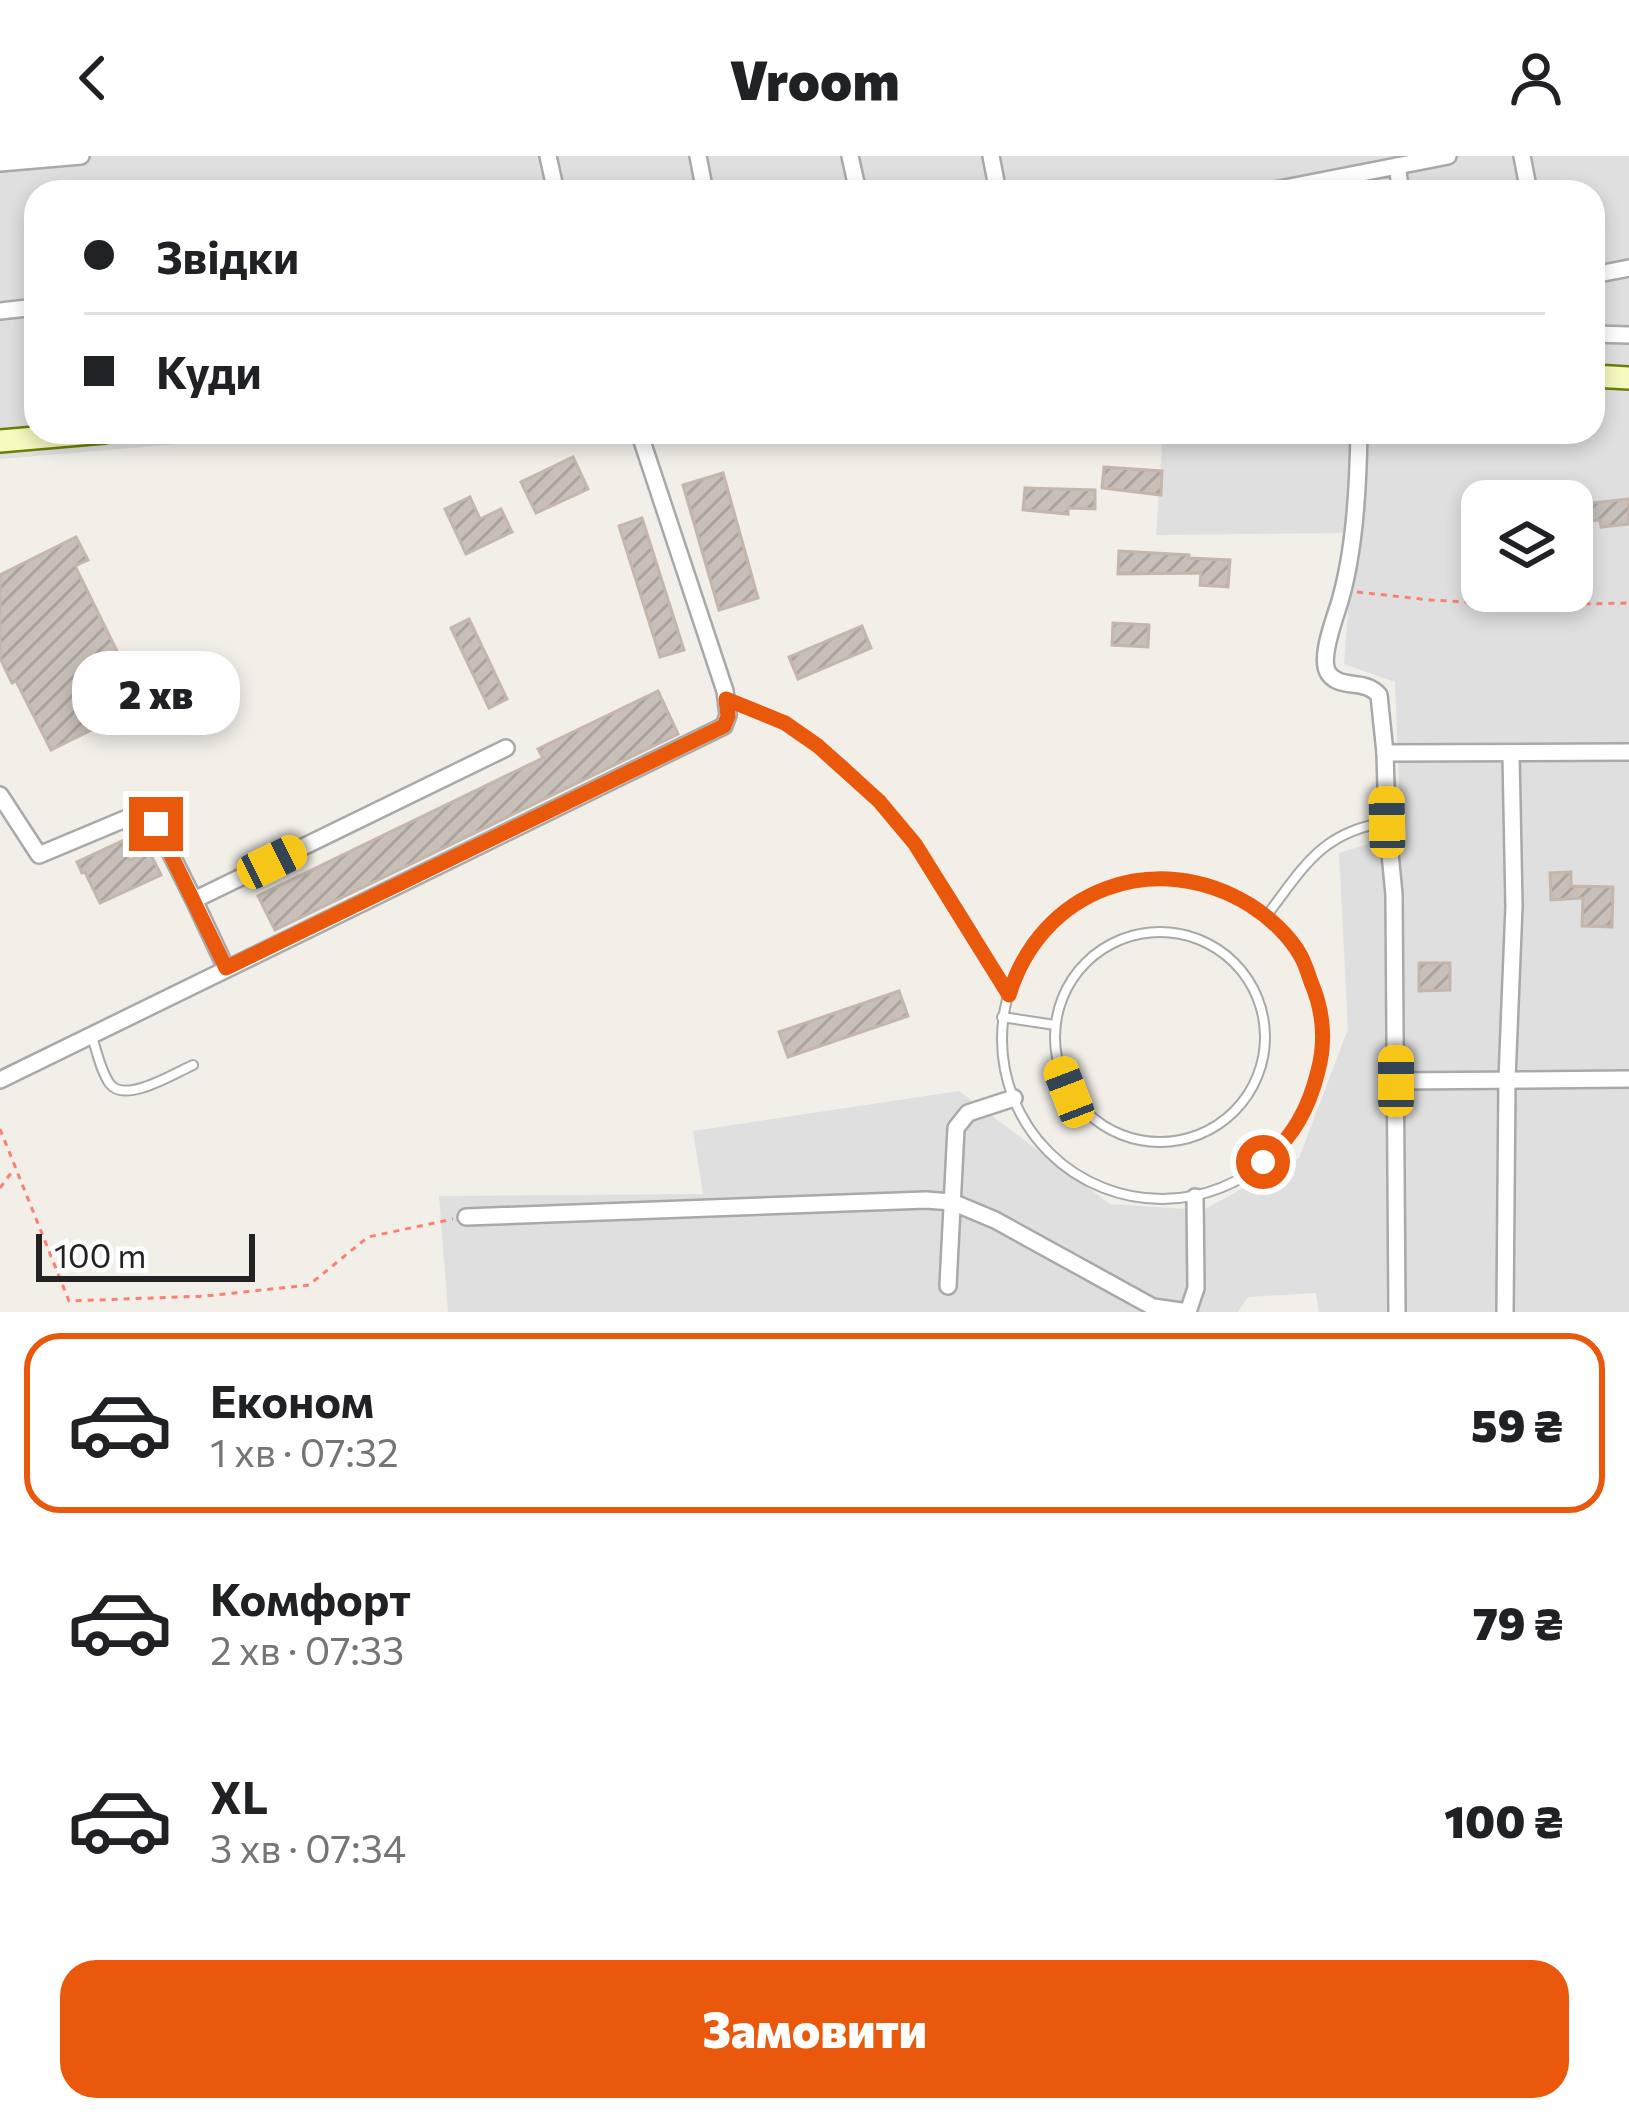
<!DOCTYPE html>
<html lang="uk">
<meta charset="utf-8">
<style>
body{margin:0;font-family:Commissioner,sans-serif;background:#f6f6f6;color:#202124;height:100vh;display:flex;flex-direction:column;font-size:45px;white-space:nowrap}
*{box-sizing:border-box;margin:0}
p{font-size:39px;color:#757577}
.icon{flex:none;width:66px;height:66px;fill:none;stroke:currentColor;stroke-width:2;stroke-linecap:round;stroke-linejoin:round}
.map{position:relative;height:1156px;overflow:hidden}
.side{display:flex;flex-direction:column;background:#fff;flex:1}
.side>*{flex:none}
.top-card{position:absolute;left:24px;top:24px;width:1581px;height:264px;border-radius:36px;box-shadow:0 6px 18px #0003;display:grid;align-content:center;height:264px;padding:0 60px;background:#fff}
.controls{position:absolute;left:1461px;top:324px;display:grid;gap:24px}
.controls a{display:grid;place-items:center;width:132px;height:132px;border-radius:24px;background:#fff;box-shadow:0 6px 18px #0003;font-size:60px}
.scale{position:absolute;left:36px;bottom:30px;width:219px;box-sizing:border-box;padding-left:12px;border:6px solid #222;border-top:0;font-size:33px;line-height:42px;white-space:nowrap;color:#222;-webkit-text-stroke:9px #fff;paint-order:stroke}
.end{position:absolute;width:54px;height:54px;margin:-27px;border:15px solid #ea580c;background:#fff;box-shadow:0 0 0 6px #fff}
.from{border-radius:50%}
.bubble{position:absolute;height:84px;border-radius:36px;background:#fff;box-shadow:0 6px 18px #0003;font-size:39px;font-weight:800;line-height:84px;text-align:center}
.car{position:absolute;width:36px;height:72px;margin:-36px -18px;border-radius:15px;box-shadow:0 0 9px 3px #0007;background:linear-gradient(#f5c518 24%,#345 0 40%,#f5c518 0 76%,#345 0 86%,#f5c518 0)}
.top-card b{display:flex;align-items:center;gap:42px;height:114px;font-size:45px}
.top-card b+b{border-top:3px solid #e0e0e0}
.top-card i{width:30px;height:30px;background:#202124}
ul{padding:21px 0 0;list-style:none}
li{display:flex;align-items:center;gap:36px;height:180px;margin:0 24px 18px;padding:0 36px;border:6px solid transparent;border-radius:36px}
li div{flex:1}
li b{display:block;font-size:45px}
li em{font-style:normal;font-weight:800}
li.selected{border-color:#ea580c}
li>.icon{width:108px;height:108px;stroke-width:1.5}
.cta{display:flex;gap:24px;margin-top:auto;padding:24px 60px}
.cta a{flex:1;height:138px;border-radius:36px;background:#ea580c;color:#fff;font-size:48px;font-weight:800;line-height:138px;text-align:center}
header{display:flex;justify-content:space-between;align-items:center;height:156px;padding:0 60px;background:#fff;font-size:54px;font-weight:800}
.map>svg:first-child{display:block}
.residential{fill:#e0dfdf;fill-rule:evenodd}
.building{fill:url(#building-hatch);stroke:#c4b6ab;stroke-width:3}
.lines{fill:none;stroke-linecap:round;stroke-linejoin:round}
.lane-casing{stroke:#a9a9a9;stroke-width:12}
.street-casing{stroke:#a9a9a9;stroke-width:20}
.secondary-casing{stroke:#707d05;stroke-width:26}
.path{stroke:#fa8072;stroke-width:3;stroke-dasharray:6 6;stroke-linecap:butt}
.lane{stroke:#fff;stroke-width:8}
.street{stroke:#fff;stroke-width:15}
.secondary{stroke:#f7fabf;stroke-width:21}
.route{stroke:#ea580c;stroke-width:15}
</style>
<header><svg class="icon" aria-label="back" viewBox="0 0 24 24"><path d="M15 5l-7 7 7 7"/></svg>Vroom<svg class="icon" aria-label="person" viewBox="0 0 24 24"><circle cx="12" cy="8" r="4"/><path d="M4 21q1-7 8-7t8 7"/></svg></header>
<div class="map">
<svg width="1629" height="1156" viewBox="0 0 1629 1156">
<defs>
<pattern id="building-hatch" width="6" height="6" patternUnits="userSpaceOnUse" patternTransform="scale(3)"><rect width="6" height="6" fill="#c7bfb8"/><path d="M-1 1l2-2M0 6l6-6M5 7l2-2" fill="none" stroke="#aba49e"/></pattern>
</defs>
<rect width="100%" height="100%" fill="#f2efe9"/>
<path class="residential" d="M0 0H1629V1156H1319L1316 1137 1248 1141 1238 1156H448L439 1040 703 1038 693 975 959 935 1110 1048 1203 1054 1299 1002 1348 873 1339 697 1401 678 1395 526 1344 508 1354 377 1156 379 1163 276H1593V36H36V276H320L0 303ZM1482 345H1572V435H1482Z"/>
<g class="building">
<polygon points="573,301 588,333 536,357 521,326"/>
<polygon points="1104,311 1162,315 1161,339 1102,332"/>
<polygon points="723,317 758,442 719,454 683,329"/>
<polygon points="1025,332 1095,334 1095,353 1068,352 1068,358 1023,354"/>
<polygon points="470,341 480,363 501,353 512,376 466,398 445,353"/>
<polygon points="1629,343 1629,368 1601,371 1600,364 1572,365 1572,349"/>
<polygon points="642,362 684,494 660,501 619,370"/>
<polygon points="76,381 88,404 75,410 143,548 51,594 16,525 12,527 0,502 0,419"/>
<polygon points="1119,395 1189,399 1189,402 1230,404 1228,431 1200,429 1201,417 1118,418"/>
<polygon points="469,463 507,543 489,552 451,472"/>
<polygon points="1113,467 1149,469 1148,491 1112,489"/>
<polygon points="862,470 871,492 798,523 789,501"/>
<polygon points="658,535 678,578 275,774 258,740 543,602 538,593"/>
<polygon points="122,685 130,704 149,695 161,719 100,747 85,716 82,717 77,706"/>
<polygon points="1571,716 1571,730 1613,731 1612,771 1582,770 1583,742 1551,744 1550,717"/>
<polygon points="1419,807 1450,807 1450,834 1419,835"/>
<polygon points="899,835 908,860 788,901 779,876"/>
</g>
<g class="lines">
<g class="lane-casing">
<g id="lane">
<path d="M727 543C747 552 768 558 787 569 886 626 952 741 1008 838"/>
<circle cx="1162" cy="883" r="160"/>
<path d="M1267 759C1304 711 1321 676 1387 666"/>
<circle cx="1160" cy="881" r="105"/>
<polyline points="1002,861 1055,869"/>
<path d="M92 881C97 896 101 916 110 928 125 948 175 917 193 909"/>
</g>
</g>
<g class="street-casing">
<g id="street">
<polyline points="548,0 556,36"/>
<polyline points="698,0 705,36"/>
<polyline points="850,0 858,36"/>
<polyline points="991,0 998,36"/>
<polyline points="1522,0 1529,36"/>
<polyline points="0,7 81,0"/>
<polyline points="1397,10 1401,36"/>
<polyline points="1265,36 1448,0"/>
<polyline points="1593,119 1629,112"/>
<polyline points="0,155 36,151"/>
<polyline points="1593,178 1629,179"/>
<path d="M1359 276C1358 330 1355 393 1340 445 1335 462 1318 504 1329 518 1341 534 1364 522 1379 539L1385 597"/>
<polyline points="0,639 39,699 137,658 149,661 156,668 194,744"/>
<polyline points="226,812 194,744 506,592"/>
<polyline points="0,924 724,570 728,559 725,535 639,276"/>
<polyline points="1396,925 1629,923"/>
<polyline points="466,1061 926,1044 952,1046 995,1064 1153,1151 1188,1156 1196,1132 1195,1041"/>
<polyline points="948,1130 956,972 968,957 1014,942"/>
<polyline points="1397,1156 1394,739 1387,666 1385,597 1629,596"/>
<polyline points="1505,1156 1507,923 1514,750 1511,599"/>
</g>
</g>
<g class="secondary-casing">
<g id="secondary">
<polyline points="1593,220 1629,222"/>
<polyline points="0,285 104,276"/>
</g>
</g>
<g class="path">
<polyline points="1357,436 1430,444 1525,449 1629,447"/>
<polyline points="0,973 69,1145 206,1140 309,1129 368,1081 453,1063"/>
<polyline points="0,1032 14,1013"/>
</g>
<use href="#lane" class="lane"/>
<use href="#street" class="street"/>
<use href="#secondary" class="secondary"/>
</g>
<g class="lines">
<path class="route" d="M156 668 226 812 724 570 728 560 726 543 785 567 818 590 879 645 915 688 1009 839C1041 733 1156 691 1250 749 1269 761 1290 780 1301 800 1305 808 1308 817 1311 826 1323 854 1326 885 1318 915 1309 952 1293 982 1263 1006"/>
</g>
</svg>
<div class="controls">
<a><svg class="icon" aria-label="layers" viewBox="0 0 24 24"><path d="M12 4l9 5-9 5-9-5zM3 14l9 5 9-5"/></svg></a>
</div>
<div class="scale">100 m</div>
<i class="end from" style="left:1263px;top:1006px"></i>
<i class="end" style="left:156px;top:668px"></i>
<div class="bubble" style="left:72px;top:495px;width:168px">2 хв</div>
<i class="car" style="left:1387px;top:666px;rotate:359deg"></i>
<i class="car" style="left:272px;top:706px;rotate:64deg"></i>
<i class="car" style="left:1396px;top:925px;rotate:0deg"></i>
<i class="car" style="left:1069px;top:936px;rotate:339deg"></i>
<div class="top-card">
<b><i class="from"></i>Звідки</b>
<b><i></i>Куди</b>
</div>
</div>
<section class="side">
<ul>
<li class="selected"><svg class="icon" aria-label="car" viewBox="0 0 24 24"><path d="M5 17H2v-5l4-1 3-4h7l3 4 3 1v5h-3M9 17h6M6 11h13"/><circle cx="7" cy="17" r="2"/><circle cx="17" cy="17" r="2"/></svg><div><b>Економ</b><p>1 хв · 07:32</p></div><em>59 ₴</em></li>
<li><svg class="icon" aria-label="car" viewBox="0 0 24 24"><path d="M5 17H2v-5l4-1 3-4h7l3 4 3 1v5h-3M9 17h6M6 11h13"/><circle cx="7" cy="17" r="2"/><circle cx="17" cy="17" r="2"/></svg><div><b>Комфорт</b><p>2 хв · 07:33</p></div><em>79 ₴</em></li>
<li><svg class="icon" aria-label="car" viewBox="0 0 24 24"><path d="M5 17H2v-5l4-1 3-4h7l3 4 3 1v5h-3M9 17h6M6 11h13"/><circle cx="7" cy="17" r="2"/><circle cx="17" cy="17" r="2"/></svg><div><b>XL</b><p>3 хв · 07:34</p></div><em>100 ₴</em></li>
</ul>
<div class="cta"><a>Замовити</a></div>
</section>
